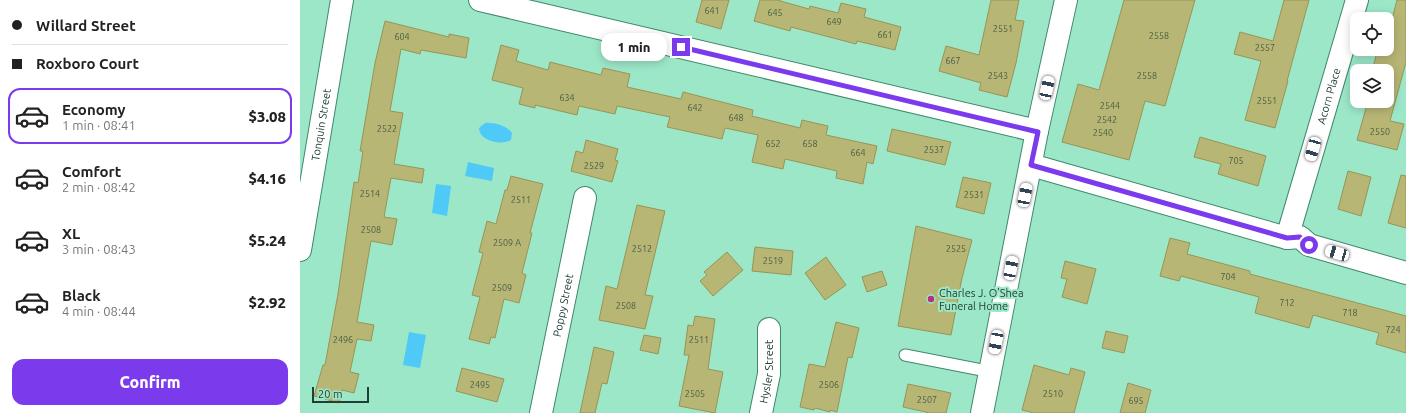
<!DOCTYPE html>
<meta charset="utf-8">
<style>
body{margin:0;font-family:Ubuntu,sans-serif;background:#f6f6f6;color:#222;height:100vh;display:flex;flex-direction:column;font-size:15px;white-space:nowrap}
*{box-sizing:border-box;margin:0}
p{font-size:13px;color:#767676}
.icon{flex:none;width:22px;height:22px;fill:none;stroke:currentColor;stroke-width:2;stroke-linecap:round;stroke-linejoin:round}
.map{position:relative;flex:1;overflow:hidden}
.drawer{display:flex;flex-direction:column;background:#fff;width:300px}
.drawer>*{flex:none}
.hud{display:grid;align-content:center;height:88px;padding:0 12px;background:#fff}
.controls{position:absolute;left:1050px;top:12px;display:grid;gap:8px}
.controls a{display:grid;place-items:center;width:44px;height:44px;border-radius:8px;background:#fff;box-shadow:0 2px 10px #0003;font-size:20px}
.scale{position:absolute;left:12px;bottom:10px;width:57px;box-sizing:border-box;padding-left:4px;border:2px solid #214034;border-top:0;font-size:11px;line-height:14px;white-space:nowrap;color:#214034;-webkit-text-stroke:3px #9de7c9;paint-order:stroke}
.end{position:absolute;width:18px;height:18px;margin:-9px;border:5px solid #7c3aed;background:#fff;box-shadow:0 0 0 2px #fff}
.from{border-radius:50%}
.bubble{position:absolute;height:28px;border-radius:12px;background:#fff;box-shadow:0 2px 10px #0003;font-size:13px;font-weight:800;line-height:28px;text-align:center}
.car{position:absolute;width:12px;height:24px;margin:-12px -6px;border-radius:5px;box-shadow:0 0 3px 1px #0007;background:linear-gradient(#fff 24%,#345 0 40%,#fff 0 76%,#345 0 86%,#fff 0)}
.hud b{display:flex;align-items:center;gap:14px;height:38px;font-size:15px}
.hud b+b{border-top:1px solid #e0e0e0}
.hud i{width:10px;height:10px;background:#222}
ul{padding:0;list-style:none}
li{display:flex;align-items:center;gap:12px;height:56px;margin:0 8px 6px;padding:0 4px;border:2px solid transparent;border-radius:12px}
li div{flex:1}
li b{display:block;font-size:15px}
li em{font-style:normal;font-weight:800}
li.selected{border-color:#7c3aed}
li>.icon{width:36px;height:36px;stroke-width:1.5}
.action{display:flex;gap:8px;margin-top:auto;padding:8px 12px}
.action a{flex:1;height:46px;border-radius:12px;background:#7c3aed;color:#fff;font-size:16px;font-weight:800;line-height:46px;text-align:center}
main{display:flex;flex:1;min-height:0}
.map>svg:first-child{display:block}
.water{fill:#4fc9f7}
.building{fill:#b8b675;stroke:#979555}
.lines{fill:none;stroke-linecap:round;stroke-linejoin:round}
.service-casing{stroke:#3e886d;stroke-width:13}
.minor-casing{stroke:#3e886d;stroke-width:24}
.secondary-casing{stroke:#3e886d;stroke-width:24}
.service{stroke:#fff;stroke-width:11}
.minor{stroke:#fff;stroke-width:22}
.secondary{stroke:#fff;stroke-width:22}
.route{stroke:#7c3aed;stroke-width:5}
.poi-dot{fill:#b13280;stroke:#9de7c9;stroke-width:1.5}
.labels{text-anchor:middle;stroke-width:4;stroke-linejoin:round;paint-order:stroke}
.number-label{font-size:9px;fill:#475e44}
.street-label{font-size:11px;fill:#214034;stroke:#9de7c9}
.poi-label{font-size:11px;fill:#214034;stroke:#9de7c9;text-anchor:start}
</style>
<main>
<section class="drawer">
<div class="hud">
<b><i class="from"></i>Willard Street</b>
<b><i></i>Roxboro Court</b>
</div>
<ul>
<li class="selected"><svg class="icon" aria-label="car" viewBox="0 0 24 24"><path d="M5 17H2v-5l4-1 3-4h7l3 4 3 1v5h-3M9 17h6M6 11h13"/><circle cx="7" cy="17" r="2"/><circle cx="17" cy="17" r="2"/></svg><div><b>Economy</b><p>1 min · 08:41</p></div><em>$3.08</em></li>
<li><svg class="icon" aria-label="car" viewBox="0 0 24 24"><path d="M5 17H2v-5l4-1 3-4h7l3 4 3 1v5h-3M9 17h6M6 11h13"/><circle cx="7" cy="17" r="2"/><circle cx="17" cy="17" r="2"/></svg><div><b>Comfort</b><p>2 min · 08:42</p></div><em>$4.16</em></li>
<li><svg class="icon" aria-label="car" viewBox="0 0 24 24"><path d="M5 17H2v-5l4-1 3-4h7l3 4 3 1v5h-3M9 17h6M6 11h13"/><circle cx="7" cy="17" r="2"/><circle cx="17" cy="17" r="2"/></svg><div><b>XL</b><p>3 min · 08:43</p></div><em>$5.24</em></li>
<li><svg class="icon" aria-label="car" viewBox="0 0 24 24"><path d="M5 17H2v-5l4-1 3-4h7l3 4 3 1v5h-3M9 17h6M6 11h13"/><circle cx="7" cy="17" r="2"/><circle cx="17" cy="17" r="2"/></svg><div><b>Black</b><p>4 min · 08:44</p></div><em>$2.92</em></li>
</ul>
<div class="action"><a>Confirm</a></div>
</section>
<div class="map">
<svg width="1106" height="413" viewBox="0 0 1106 413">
<rect width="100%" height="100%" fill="#9de7c9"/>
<g class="water">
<path d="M185 123C194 122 207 126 212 133L211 140C202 146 179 141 179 128Z"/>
<polygon points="168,162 194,168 192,181 165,176"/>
<polygon points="136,184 151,186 147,216 132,213"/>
<polygon points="109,332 126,335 120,368 103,365"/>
</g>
<g class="building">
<polygon points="402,0 429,0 421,29 396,22"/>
<polygon points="460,0 477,0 509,9 510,6 538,13 541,3 566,9 564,17 601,27 595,50 557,41 556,44 491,27 490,31 454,21"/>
<polygon points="691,0 719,0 715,20 724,21 716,63 707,97 679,90 681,83 639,71 646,46 679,55"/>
<polygon points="824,0 895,0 865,106 845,101 829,160 762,142 778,84 799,90"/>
<polygon points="984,0 1009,0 987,81 988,81 975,128 945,120 961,61 934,54 940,32 973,41"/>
<polygon points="1097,0 1106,0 1106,62 1090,121 1104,124 1097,150 1057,140 1068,101 1087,105 1087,71 1072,71 1077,52 1083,53 1084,49 1087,49 1087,38"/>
<polygon points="85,21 149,37 149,34 169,38 166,58 121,50 120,54 101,49 90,111 103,113 94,164 124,169 122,183 91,178 84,217 97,219 92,245 71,241 57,322 74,325 71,341 57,339 50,372 59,374 54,393 42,390 39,403 14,396 23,365 25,365 38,294 54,182 58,183 63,151 60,151 75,63"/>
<polygon points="201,45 219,50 216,61 248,70 250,62 301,75 303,68 330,74 327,87 381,99 383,92 453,110 452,116 500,128 502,120 528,126 526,135 577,146 573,164 567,162 563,184 536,178 537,171 485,159 483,169 452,162 458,135 425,128 422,139 367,127 370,117 317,106 315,114 279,106 277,115 235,105 235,108 219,104 223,88 192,80"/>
<polygon points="592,129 651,142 645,165 587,151"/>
<polygon points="900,137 966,156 958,186 918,174 921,164 894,157"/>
<polygon points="286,140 318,149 315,160 318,161 312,182 271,171 276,151 283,153"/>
<polygon points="1048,171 1071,177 1061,216 1038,209"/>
<polygon points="1101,175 1106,176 1106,228 1088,223"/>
<polygon points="211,176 243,184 230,233 232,233 222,273 226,275 219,303 204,299 195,338 191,337 189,344 169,339 180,297 172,295 183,253 179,252 187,221 196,224 205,190 207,190"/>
<polygon points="663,177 691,183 684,214 656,207"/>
<polygon points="337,205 365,211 345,295 353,296 345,329 299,320 306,286 317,289"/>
<polygon points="616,226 672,240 662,278 651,335 598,326"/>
<polygon points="870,238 890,243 887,254 950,271 950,274 1106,316 1106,353 1076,344 1079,333 1013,315 1009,328 955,313 959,297 881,276 879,281 860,276"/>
<polygon points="455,247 493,251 491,275 452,271"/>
<polygon points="427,252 443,270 413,296 400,281 407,275 404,272"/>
<polygon points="526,257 546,285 525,300 505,273"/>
<polygon points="765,261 796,269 787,304 762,297 767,279 761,278"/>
<polygon points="582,271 587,285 567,292 562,277"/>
<polygon points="395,316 415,319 408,369 423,372 415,413 379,406 389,355 384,355 388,325 393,326"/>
<polygon points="536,322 559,328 552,358 548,357 537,412 530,410 530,412 515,408 514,410 500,407 509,364 525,367"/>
<polygon points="806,331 828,336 824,353 802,348"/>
<polygon points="344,335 361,338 358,354 340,350"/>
<polygon points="294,347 314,352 307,384 302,383 295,413 280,413"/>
<polygon points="734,365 769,375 771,368 785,372 774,413 734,413 722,410"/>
<polygon points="162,368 204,379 197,402 156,391"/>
<polygon points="828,383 851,390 845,413 820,413"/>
<polygon points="608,384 651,393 646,413 630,413 603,407"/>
</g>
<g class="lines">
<g class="service-casing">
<polyline id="service" points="605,355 692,372"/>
</g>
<g class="minor-casing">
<g id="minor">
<polyline points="180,0 737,131"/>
<polyline points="731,165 987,238 1000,237 1009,245 1106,273"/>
<path id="s1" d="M987 238 1057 0"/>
<path id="s2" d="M0 250 42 0"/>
<path id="s3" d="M241 413 285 198"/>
<path id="s4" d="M461 413 469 374V329"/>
</g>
</g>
<g class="secondary-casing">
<polyline id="secondary" points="682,413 737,131 766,0"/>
</g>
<use href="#service" class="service"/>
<use href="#minor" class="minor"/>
<use href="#secondary" class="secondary"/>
</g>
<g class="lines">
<polyline class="route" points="381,47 738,132 731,165 987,238 1000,237 1009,245"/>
</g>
<circle class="poi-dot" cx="631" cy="299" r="4"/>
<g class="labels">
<g class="number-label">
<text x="412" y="14">641</text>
<text x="475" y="16">645</text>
<text x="534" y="25">649</text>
<text x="703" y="32">2551</text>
<text x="585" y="38">661</text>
<text x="859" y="39">2558</text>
<text x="102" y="40">604</text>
<text x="965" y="51">2557</text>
<text x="653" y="64">667</text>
<text x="698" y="79">2543</text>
<text x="847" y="79">2558</text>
<text x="267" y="101">634</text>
<text x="967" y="104">2551</text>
<text x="810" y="109">2544</text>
<text x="395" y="111">642</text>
<text x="436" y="121">648</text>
<text x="807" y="123">2542</text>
<text x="87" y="132">2522</text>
<text x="1080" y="135">2550</text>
<text x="803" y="136">2540</text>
<text x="473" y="147">652</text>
<text x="510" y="147">658</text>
<text x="634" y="153">2537</text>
<text x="558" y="156">664</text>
<text x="936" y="164">705</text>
<text x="294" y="169">2529</text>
<text x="70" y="197">2514</text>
<text x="674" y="198">2531</text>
<text x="221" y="203">2511</text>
<text x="71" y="233">2508</text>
<text x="207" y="246">2509 A</text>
<text x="342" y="252">2512</text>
<text x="656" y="252">2525</text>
<text x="473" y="264">2519</text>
<text x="928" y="280">704</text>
<text x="202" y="291">2509</text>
<text x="987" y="306">712</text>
<text x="326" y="309">2508</text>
<text x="1050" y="316">718</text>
<text x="1093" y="333">724</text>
<text x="43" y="343">2496</text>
<text x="399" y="343">2511</text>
<text x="180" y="388">2495</text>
<text x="529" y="388">2506</text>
<text x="395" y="397">2505</text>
<text x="753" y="397">2510</text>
<text x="627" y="403">2507</text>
<text x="836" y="404">695</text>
</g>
<g class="street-label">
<text dy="4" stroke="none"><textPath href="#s1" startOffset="148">Acorn Place</textPath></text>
<text dy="4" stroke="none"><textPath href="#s2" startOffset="127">Tonquin Street</textPath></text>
<text dy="4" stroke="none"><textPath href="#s3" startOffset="110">Poppy Street</textPath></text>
<text dy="4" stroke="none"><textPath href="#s4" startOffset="42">Hysler Street</textPath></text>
</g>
<g class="poi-label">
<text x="639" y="297">Charles J. O’Shea<tspan x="639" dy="13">Funeral Home</tspan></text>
</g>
</g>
</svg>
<div class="controls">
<a><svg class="icon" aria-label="locate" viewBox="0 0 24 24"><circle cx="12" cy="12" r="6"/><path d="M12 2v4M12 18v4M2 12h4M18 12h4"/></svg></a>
<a><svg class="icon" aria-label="layers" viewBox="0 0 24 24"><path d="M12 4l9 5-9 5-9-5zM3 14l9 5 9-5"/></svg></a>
</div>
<div class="scale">20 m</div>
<i class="end from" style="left:1009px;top:245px"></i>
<i class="end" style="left:381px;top:47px"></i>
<div class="bubble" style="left:301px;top:33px;width:66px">1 min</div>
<i class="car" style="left:747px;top:88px;rotate:12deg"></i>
<i class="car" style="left:1013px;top:149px;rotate:196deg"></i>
<i class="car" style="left:725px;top:195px;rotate:11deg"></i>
<i class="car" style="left:1037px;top:253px;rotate:286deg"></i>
<i class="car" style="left:711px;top:268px;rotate:11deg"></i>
<i class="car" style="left:696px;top:342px;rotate:191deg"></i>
</div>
</main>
